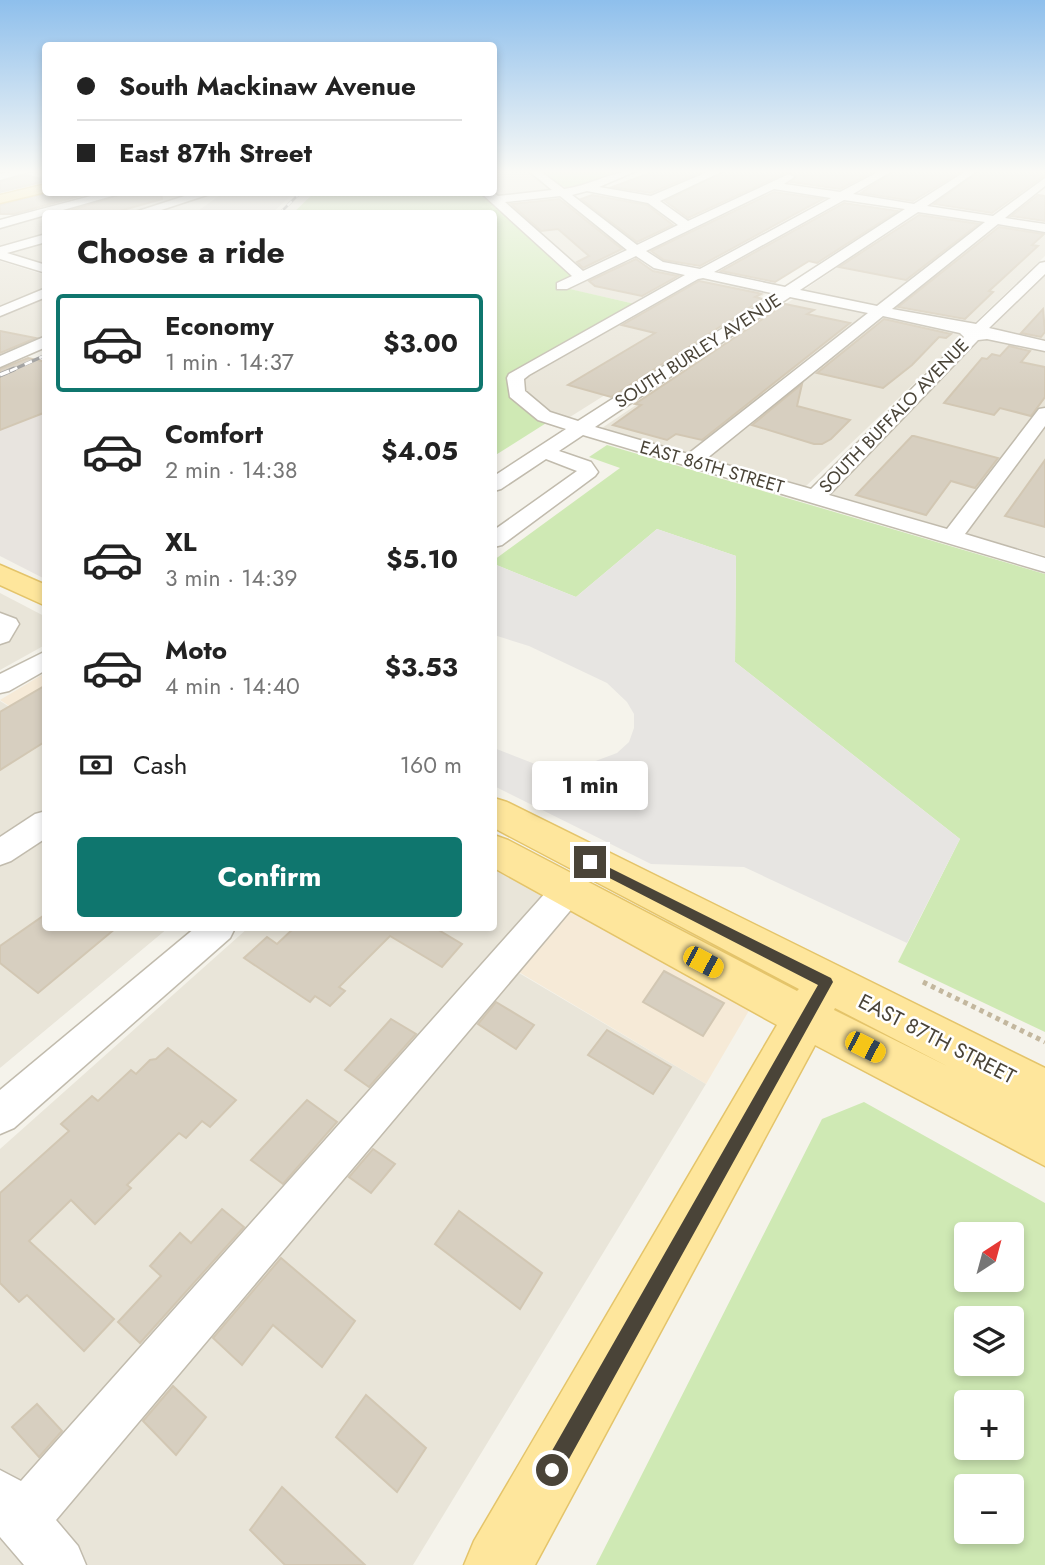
<!DOCTYPE html>
<meta charset="utf-8">
<style>
body{margin:0;font-family:Jost,sans-serif;background:#f6f6f6;color:#222;height:100vh;display:flex;flex-direction:column;font-size:26px;white-space:nowrap}
*{box-sizing:border-box;margin:0}
p{font-size:23px;color:#767676}
.icon{flex:none;width:38px;height:38px;fill:none;stroke:currentColor;stroke-width:2;stroke-linecap:round;stroke-linejoin:round}
.map{position:relative;flex:1;overflow:hidden}
.sheet{position:absolute;left:42px;top:210px;width:455px;height:721px;display:flex;flex-direction:column;background:#fff;border-radius:7px;box-shadow:0 4px 10px #0003}
.sheet>*{flex:none}
.guide{position:absolute;left:42px;top:42px;width:455px;height:154px;border-radius:7px;box-shadow:0 4px 10px #0003;display:grid;align-content:center;height:154px;padding:0 35px;background:#fff}
.needle{width:46px;rotate:36deg}
.buttons{position:absolute;left:954px;top:1222px;display:grid;gap:14px}
.buttons a{display:grid;place-items:center;width:70px;height:70px;border-radius:7px;background:#fff;box-shadow:0 4px 10px #0003;font-size:35px}
.end{position:absolute;width:32px;height:32px;margin:-16px;border:9px solid #4a4438;background:#fff;box-shadow:0 0 0 4px #fff}
.from{border-radius:50%}
.bubble{position:absolute;height:49px;border-radius:7px;background:#fff;box-shadow:0 4px 10px #0003;font-size:23px;font-weight:700;line-height:49px;text-align:center}
.car{position:absolute;width:21px;height:42px;margin:-21px -10px;border-radius:9px;box-shadow:0 0 5px 2px #0007;background:linear-gradient(#f5c518 24%,#345 0 40%,#f5c518 0 76%,#345 0 86%,#f5c518 0)}
.guide b{display:flex;align-items:center;gap:24px;height:66px;font-size:26px}
.guide b+b{border-top:2px solid #e0e0e0}
.guide i{width:18px;height:18px;background:#222}
ul{padding:0;list-style:none}
li{display:flex;align-items:center;gap:21px;height:98px;margin:0 14px 10px;padding:0 21px;border:4px solid transparent;border-radius:7px}
li div{flex:1}
li b{display:block;font-size:26px}
li em{font-style:normal;font-weight:700}
li.on{border-color:#0f766e}
li>.icon{width:63px;height:63px;stroke-width:1.5}
h2{padding:0 35px;font-size:32px;line-height:84px}
.pay{display:flex;align-items:center;gap:18px;height:77px;padding:0 35px;font-size:26px}
.pay p{margin-inline-start:auto}
.primary-button{display:flex;gap:14px;margin-top:auto;padding:14px 35px}
.primary-button a{flex:1;height:80px;border-radius:7px;background:#0f766e;color:#fff;font-size:28px;font-weight:700;line-height:80px;text-align:center}
.map>svg:first-child{display:block}
.residential{fill:#e9e5d9}
.commercial{fill:#f6ead7}
.industrial{fill:#e8e4df}
.green{fill:#cfe9b4;fill-rule:evenodd}
.parking{fill:#e7e5e2}
.building{fill:#d7cfc0;stroke:#d2c7b3;stroke-width:2}
.lines{fill:none;stroke-linecap:round;stroke-linejoin:round}
.minor-casing{stroke:#c1bbad;stroke-width:3}
.major-casing{stroke:#e4c46a;stroke-width:3}
.path{stroke:#c3b79e;stroke-width:5;stroke-dasharray:4.5 4.5;stroke-linecap:butt}
.minor{fill:#fff;fill-rule:evenodd}
.major{fill:#fee69c;fill-rule:evenodd}
.rail-far2-casing{stroke:#999;stroke-width:2.5}
.rail-far1-casing{stroke:#999;stroke-width:3.5}
.rail-casing{stroke:#999;stroke-width:5}
.rail-far2{stroke:#fff;stroke-width:2;stroke-dasharray:6;stroke-linecap:butt}
.rail-far1{stroke:#fff;stroke-width:2.5;stroke-dasharray:8;stroke-linecap:butt}
.rail{stroke:#fff;stroke-width:3.5;stroke-dasharray:10;stroke-linecap:butt}
.route{fill:#4a4438}
.labels{text-anchor:middle;stroke-width:5;stroke-linejoin:round;paint-order:stroke}
.far-street-label{font-size:18px;fill:#4a4438;stroke:#fff}
.street-label{font-size:21px;fill:#4a4438;stroke:#fff}
</style>
<div class="map">
<svg width="1045" height="1565" viewBox="0 0 1045 1565">
<rect width="100%" height="100%" fill="#f5f3eb"/>
<g class="residential">
<polygon points="494,171 530,171 556,193 489,199 482,193 494,192"/>
<polygon points="121,193 202,193 125,213 46,214 45,235 0,248 0,224"/>
<polygon points="565,201 626,249 627,251 574,277 497,207"/>
<polygon points="922,211 1045,230 1045,256 971,326 801,292 872,244 948,257 956,250 882,238"/>
<polygon points="45,240 45,265 2,253"/>
<polygon points="0,261 45,275 45,287 0,307"/>
<polygon points="623,262 767,293 562,422 530,406 515,378 635,304 569,289"/>
<polygon points="1045,274 1045,342 989,330"/>
<polygon points="45,296 45,343 0,364 0,316"/>
<polygon points="796,297 967,333 805,487 602,428"/>
<polygon points="983,336 1045,349 1045,556 827,493"/>
<polygon points="0,593 46,617 45,645 0,670"/>
<polygon points="0,701 45,729 46,928 168,928 0,1068"/>
<polygon points="494,863 560,899 504,964 706,1084 413,1565 0,1565 0,1149 248,928 494,928"/>
</g>
<g class="commercial">
<polygon points="45,673 45,729 0,700"/>
<polygon points="560,899 754,1002 706,1084 504,963"/>
</g>
<g class="industrial">
<polygon points="223,193 223,192 294,193 272,213 195,213"/>
<polygon points="45,358 45,579 0,556 0,378"/>
</g>
<g class="green">
<polygon points="541,171 619,171 571,189 562,186"/>
<polygon points="314,193 482,193 574,277 557,286 635,304 514,372 509,380 508,391 527,408 551,420 494,456 494,214 292,214"/>
<polygon points="607,445 1045,574 1045,1032 898,962 960,839 735,662 736,556 657,529 576,597 494,564 494,560 620,468 589,457"/>
<path d="M864 1102 1045 1203V1565H596L822 1119ZM966 1234H1012V1279H966ZM966 1318H1012V1363H966ZM966 1402H1012V1447H966ZM966 1486H1012V1531H966Z"/>
</g>
<polygon class="parking" points="657,529 736,556 735,662 960,839 907,943 744,867 651,864 494,786 494,748 535,764 562,768 582,766 617,753 629,742 634,728 634,714 627,702 607,683 529,646 494,635 494,564 576,597"/>
<g class="building">
<polygon points="655,171 704,171 651,193 612,187"/>
<polygon points="725,171 875,171 840,189 791,182 796,176 788,172 688,218 665,201"/>
<polygon points="894,171 962,171 913,201 861,193"/>
<polygon points="979,171 1045,171 1045,175 992,213 934,204"/>
<polygon points="26,175 46,180 46,181 0,192 0,182"/>
<polygon points="48,192 94,192 14,214 0,214 0,205"/>
<polygon points="128,192 161,192 162,199 109,214 60,214"/>
<polygon points="774,192 823,199 700,266 664,260 651,251"/>
<polygon points="592,195 647,205 673,225 637,242 581,199"/>
<polygon points="1038,195 1045,196 1045,221 1011,216"/>
<polygon points="559,199 563,202 622,249 583,268 577,262 589,256 558,229 541,231 511,204"/>
<polygon points="844,203 898,211 817,263 809,261 775,282 721,271"/>
<polygon points="919,215 979,224 906,280 839,267"/>
<polygon points="999,227 1044,234 1032,245 1038,246 989,291 993,292 965,319 898,307"/>
<polygon points="636,259 653,271 678,276 642,296 595,286 589,281"/>
<polygon points="699,281 758,293 761,294 755,297 763,299 611,397 568,385 655,333 622,325"/>
<polygon points="785,304 814,310 807,314 850,323 702,440 676,434 667,440 613,425 641,405 635,404"/>
<polygon points="1043,309 1045,332 1041,337 1021,333"/>
<polygon points="884,319 951,334 946,338 939,337 912,365 883,388 817,373"/>
<polygon points="0,331 36,338 0,353"/>
<polygon points="1009,346 1030,351 1021,362 1045,367 1045,397 1031,416 1000,408 994,415 944,403 982,358 987,359 992,354 1000,356"/>
<polygon points="28,358 46,362 46,412 0,430 0,369"/>
<polygon points="802,384 797,406 850,420 831,439 822,444 814,444 752,425"/>
<polygon points="912,436 914,436 998,458 975,488 951,481 926,515 856,495"/>
<polygon points="1045,460 1045,527 1005,516"/>
<polygon points="46,685 46,741 0,770 0,712"/>
<polygon points="46,914 46,928 116,928 38,993 0,963 0,946"/>
<polygon points="294,928 435,928 462,944 442,967 390,936 339,987 345,991 330,1006 315,996 310,1002 244,958 267,937 277,944"/>
<polygon points="664,971 724,1003 703,1036 643,1002"/>
<polygon points="496,1002 534,1025 516,1049 478,1024"/>
<polygon points="391,1019 416,1034 369,1087 345,1070"/>
<polygon points="607,1030 671,1067 653,1094 588,1055"/>
<polygon points="168,1048 236,1100 210,1127 202,1121 186,1138 179,1133 127,1185 131,1188 95,1224 71,1200 29,1241 114,1319 84,1351 27,1295 19,1302 0,1283 0,1193 69,1131 61,1124 92,1096 98,1101 131,1070 136,1074 150,1060 156,1059"/>
<polygon points="307,1100 337,1122 283,1184 251,1160"/>
<polygon points="373,1149 395,1164 371,1193 349,1177"/>
<polygon points="222,1209 244,1227 140,1343 118,1322 161,1276 150,1266 180,1233 191,1243"/>
<polygon points="459,1211 542,1273 520,1309 435,1244"/>
<polygon points="281,1258 355,1321 322,1367 273,1325 242,1365 213,1338"/>
<polygon points="173,1386 206,1417 176,1455 143,1421"/>
<polygon points="366,1395 426,1448 397,1492 336,1437"/>
<polygon points="37,1404 62,1431 39,1457 12,1427"/>
<polygon points="282,1487 365,1565 285,1565 250,1530"/>
</g>
<g class="lines">
<g class="minor-casing">
<g id="minor">
<polygon points="15,171 32,171 0,180 0,174"/>
<path d="M529 171H540L564 189C589 186 611 171 636 171L599 187 651 196 710 171H723L660 201 688 221 789 174 794 177 784 184 840 192 880 171H892L853 194 914 204 966 171H977L927 206 993 216 1045 178V186L1005 218 1045 224V232L998 224 892 309 976 324 1040 263 1045 262V274L989 328 1045 341V351L987 339 978 340 829 495 947 529 1039 409 1045 408V426L965 534 1045 558V572L583 435 559 451 591 462 598 472 595 476 502 545 494 547V530L577 471 546 459 501 489 494 491V476L566 429 538 420 510 397 507 378 509 374 685 275 654 268 636 256 567 289H557V283L572 276 481 193 493 192 498 196 552 190ZM774 189 831 198 700 269 663 262 646 251ZM587 191 648 203 678 225 637 245 572 195ZM560 196 627 250 583 271 505 202ZM844 200 905 209 785 287 714 272ZM918 212 985 222 877 306 800 290ZM703 278 776 294 578 421 550 412 525 391 524 379 529 375 698 279ZM790 297 868 313 688 454 595 427ZM883 316 960 333 964 337 811 489 706 459Z"/>
<polygon points="106,192 126,192 0,228 0,220"/>
<polygon points="197,192 216,192 149,214 129,214"/>
<polygon points="46,234 46,242 7,253 46,265 46,273 0,259 0,247"/>
<polygon points="46,288 46,297 0,316 0,307"/>
<polygon points="46,336 46,347 0,367 0,356"/>
<polygon points="0,613 16,619 19,624 9,641 0,644"/>
<polygon points="46,651 46,670 9,691 0,693 0,674"/>
<polygon points="46,811 46,838 11,861 0,865 0,837 35,814"/>
<polygon points="568,877 580,881 585,890 580,899 56,1520 78,1546 86,1565 24,1565 0,1537 0,1470 21,1481 556,881"/>
<polygon points="195,928 235,928 230,938 14,1128 0,1134 0,1090"/>
</g>
</g>
<g class="major-casing">
<g id="major">
<polygon points="46,184 46,192 0,203 0,195"/>
<polygon points="0,565 46,585 46,606 0,585"/>
<path d="M494 798 507 802 1045 1068V1166L815 1045 535 1565H464L474 1541 777 1025 494 868V835L508 840 797 991 799 989 494 828ZM835 1008 947 1066 834 1010Z"/>
</g>
</g>
<polyline class="path" points="923,982 1045,1042"/>
<use href="#minor" class="minor"/>
<use href="#major" class="major"/>
<g class="rail-far2-casing">
<polyline id="rail-far2" points="279,214 301,192"/>
</g>
<g class="rail-far1-casing">
<polyline id="rail-far1" points="10,371 46,355"/>
</g>
<g class="rail-casing">
<polyline id="rail" points="0,375 14,369"/>
</g>
<use href="#rail-far2" class="rail-far2"/>
<use href="#rail-far1" class="rail-far1"/>
<use href="#rail" class="rail"/>
</g>
<linearGradient id="sky" x2="0" y2="1"><stop stop-color="#8ebfec"/><stop offset="0.44" stop-color="#fafaf6"/><stop offset="1" stop-color="#fafaf6" stop-opacity="0"/></linearGradient>
<rect width="1045" height="390" fill="url(#sky)"/>
<polygon class="route" points="590,858 831,978 833,982 559,1477 552,1480 545,1477 542,1470 545,1463 818,985 586,866 584,862"/>
<g class="labels">
<g class="far-street-label">
<text transform="translate(698 351) rotate(-33)" y="6">SOUTH BURLEY AVENUE</text>
<text transform="translate(894 416) rotate(-46)" y="6">SOUTH BUFFALO AVENUE</text>
<text transform="translate(712 467) rotate(16)" y="6">EAST 86TH STREET</text>
</g>
<g class="street-label">
<text transform="translate(937 1039) rotate(27)" y="7">EAST 87TH STREET</text>
</g>
</g>
</svg>
<div class="buttons">
<a><svg class="needle" viewBox="-14 -14 28 28"><path d="M0-13l5 13h-10z" fill="#e53935"/><path d="M0 13l5-13h-10z" fill="#767676"/></svg></a>
<a><svg class="icon" aria-label="layers" viewBox="0 0 24 24"><path d="M12 4l9 5-9 5-9-5zM3 14l9 5 9-5"/></svg></a>
<a>+</a>
<a>−</a>
</div>
<i class="end from" style="left:552px;top:1470px"></i>
<i class="end" style="left:590px;top:862px"></i>
<div class="bubble" style="left:532px;top:761px;width:116px">1 min</div>
<i class="car" style="left:703px;top:962px;rotate:118deg"></i>
<i class="car" style="left:865px;top:1047px;rotate:117deg"></i>
<div class="guide">
<b><i class="from"></i>South Mackinaw Avenue</b>
<b><i></i>East 87th Street</b>
</div>
<section class="sheet">
<h2>Choose a ride</h2>
<ul>
<li class="on"><svg class="icon" aria-label="car" viewBox="0 0 24 24"><path d="M5 17H2v-5l4-1 3-4h7l3 4 3 1v5h-3M9 17h6M6 11h13"/><circle cx="7" cy="17" r="2"/><circle cx="17" cy="17" r="2"/></svg><div><b>Economy</b><p>1 min · 14:37</p></div><em>$3.00</em></li>
<li><svg class="icon" aria-label="car" viewBox="0 0 24 24"><path d="M5 17H2v-5l4-1 3-4h7l3 4 3 1v5h-3M9 17h6M6 11h13"/><circle cx="7" cy="17" r="2"/><circle cx="17" cy="17" r="2"/></svg><div><b>Comfort</b><p>2 min · 14:38</p></div><em>$4.05</em></li>
<li><svg class="icon" aria-label="car" viewBox="0 0 24 24"><path d="M5 17H2v-5l4-1 3-4h7l3 4 3 1v5h-3M9 17h6M6 11h13"/><circle cx="7" cy="17" r="2"/><circle cx="17" cy="17" r="2"/></svg><div><b>XL</b><p>3 min · 14:39</p></div><em>$5.10</em></li>
<li><svg class="icon" aria-label="car" viewBox="0 0 24 24"><path d="M5 17H2v-5l4-1 3-4h7l3 4 3 1v5h-3M9 17h6M6 11h13"/><circle cx="7" cy="17" r="2"/><circle cx="17" cy="17" r="2"/></svg><div><b>Moto</b><p>4 min · 14:40</p></div><em>$3.53</em></li>
</ul>
<div class="pay"><svg class="icon" aria-label="cash" viewBox="0 0 24 24"><path d="M3 7h18v10H3z"/><circle cx="12" cy="12" r="2"/></svg>Cash<p>160 m</p></div>
<div class="primary-button"><a>Confirm</a></div>
</section>
</div>
